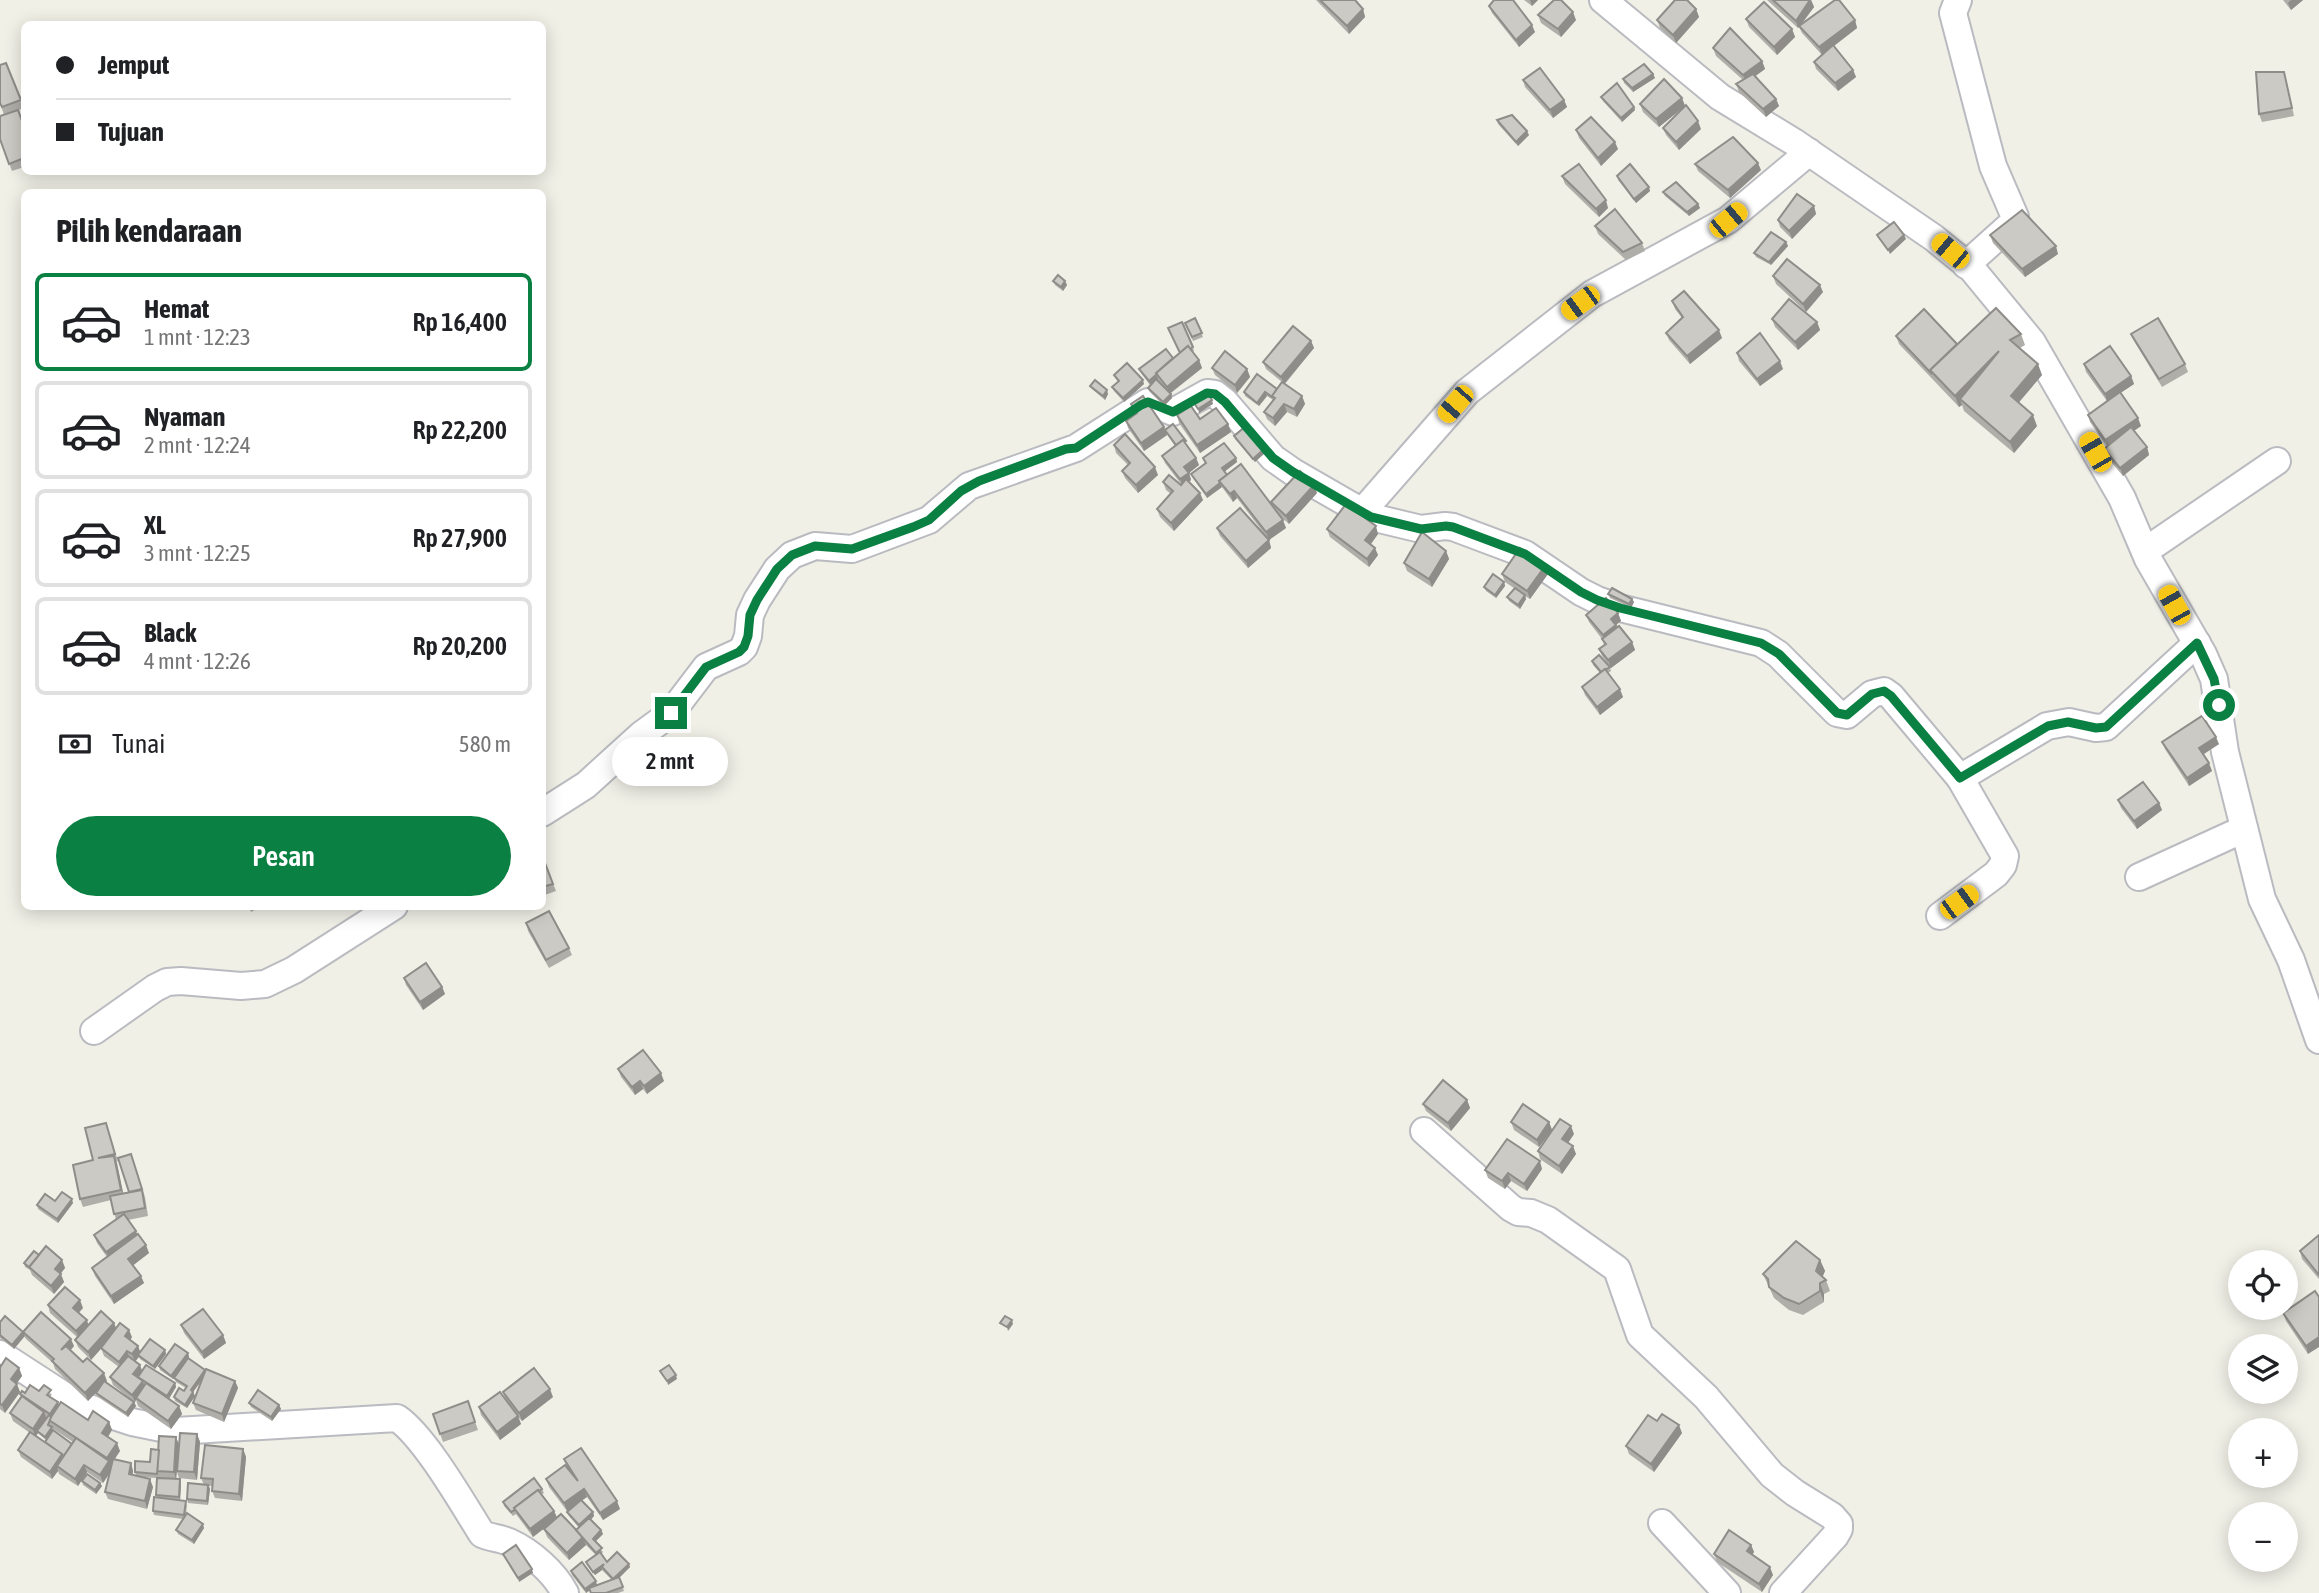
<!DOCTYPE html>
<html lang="id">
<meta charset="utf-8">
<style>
body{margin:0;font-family:"Asap Condensed",sans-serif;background:#f2f2f2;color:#202124;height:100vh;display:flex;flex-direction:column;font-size:26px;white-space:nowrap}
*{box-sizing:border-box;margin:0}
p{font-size:23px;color:#757577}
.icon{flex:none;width:38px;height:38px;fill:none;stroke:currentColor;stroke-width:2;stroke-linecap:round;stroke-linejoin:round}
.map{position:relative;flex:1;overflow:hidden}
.side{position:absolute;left:21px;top:189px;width:525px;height:721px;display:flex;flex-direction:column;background:#fff;border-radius:10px;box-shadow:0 4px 18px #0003}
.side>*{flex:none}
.guide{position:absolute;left:21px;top:21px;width:525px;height:154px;border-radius:10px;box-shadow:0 4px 18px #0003;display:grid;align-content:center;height:154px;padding:0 35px;background:#fff}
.controls{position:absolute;left:2228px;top:1250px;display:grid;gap:14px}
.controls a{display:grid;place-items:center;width:70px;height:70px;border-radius:50%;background:#fff;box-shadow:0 4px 18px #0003;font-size:35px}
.end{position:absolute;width:32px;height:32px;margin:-16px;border:9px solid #0b8043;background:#fff;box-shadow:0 0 0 4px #fff}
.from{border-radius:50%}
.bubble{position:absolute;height:49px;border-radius:24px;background:#fff;box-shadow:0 4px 18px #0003;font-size:23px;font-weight:600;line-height:49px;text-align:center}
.car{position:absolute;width:21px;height:42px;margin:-21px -10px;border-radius:9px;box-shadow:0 0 5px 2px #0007;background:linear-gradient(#f5c518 24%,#345 0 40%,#f5c518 0 76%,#345 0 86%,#f5c518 0)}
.guide b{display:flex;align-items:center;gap:24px;height:66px;font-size:26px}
.guide b+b{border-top:2px solid #e0e0e0}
.guide i{width:18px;height:18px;background:#202124}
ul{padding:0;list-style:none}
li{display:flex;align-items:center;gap:21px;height:98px;margin:0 14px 10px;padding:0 21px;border:4px solid #e0e0e0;border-radius:10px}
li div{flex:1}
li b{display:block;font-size:26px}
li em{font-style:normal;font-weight:600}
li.selected{border-color:#0b8043}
li>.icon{width:63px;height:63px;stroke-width:1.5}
h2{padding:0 35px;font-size:32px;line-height:84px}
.pay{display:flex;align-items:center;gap:18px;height:77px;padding:0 35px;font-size:26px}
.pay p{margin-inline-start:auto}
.primary-button{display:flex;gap:14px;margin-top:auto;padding:14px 35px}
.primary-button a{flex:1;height:80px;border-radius:42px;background:#0b8043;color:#fff;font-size:28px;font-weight:600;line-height:80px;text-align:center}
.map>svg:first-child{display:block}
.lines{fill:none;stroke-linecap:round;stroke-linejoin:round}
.street-casing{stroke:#b9bbc0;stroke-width:30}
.street{stroke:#fff;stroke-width:26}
.wall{fill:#afaea9;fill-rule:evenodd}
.shaded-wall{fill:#8f8d89}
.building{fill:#cccac4;stroke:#8f8d89;stroke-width:2}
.route{stroke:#0b8043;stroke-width:9}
</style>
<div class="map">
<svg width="2319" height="1593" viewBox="0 0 2319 1593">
<rect width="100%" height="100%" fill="#f0f0e7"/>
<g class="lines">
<g class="street-casing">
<g id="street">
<polyline points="1603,0 1720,97 1794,142 1934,238 1972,269 2032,342 2122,498 2148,559 2203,654 2214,679 2225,752 2262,899 2291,960 2319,1040"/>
<polyline points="1958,0 1953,13 1993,166 2015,217 2014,222 1966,265"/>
<polyline points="1362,512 1467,392 1592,294 1728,220 1809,152"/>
<polyline points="2145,551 2277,461"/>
<polyline points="542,813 586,785 641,735 671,713 706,667 739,652 744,647 748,636 750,615 757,600 777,569 792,555 815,546 852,549 929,520 969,486 1076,448 1148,402 1173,412 1207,393 1215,394 1225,402 1273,458 1293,472 1371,517 1421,529 1445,526 1453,527 1525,554 1581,592 1597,600 1620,608 1761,643 1778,654 1837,713 1847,715 1872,694 1884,691 1891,696 1960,778 2047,726 2069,722 2096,728 2106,727 2197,643"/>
<polyline points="2139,877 2244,829"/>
<polyline points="1940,916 1996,874 2003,865 2005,856 1960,778"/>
<polyline points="94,1031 155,988 167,982 181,981 241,986 265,984 294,970 394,906"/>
<polyline points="1424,1131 1511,1208 1518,1212 1531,1213 1548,1220 1617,1269 1640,1335 1706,1397 1772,1475 1795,1493 1832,1516 1839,1524 1839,1529 1835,1536 1783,1593"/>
<path d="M0 1354 77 1404 132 1422 176 1431 397 1418C425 1437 463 1504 482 1534 491 1538 500 1538 509 1542 531 1552 554 1572 565 1593"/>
<polyline points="1662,1523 1727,1593"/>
</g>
</g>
<use href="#street" class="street"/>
</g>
<g class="wall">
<polygon points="1316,0 1355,0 1363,9 1365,17 1349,34"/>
<polygon points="1524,0 1538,0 1532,6"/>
<polygon points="1767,0 1811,0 1814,7 1802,24 1855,20 1857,28 1834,46 1853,70 1856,77 1838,91 1816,69 1814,62 1822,55 1802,33 1799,27 1798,28"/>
<polygon points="2283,0 2303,0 2291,10"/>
<polygon points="1489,6 1535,32 1519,47 1492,13"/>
<polygon points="1696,9 1699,17 1676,43 1660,28 1657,20"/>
<polygon points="1538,15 1576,20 1561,37 1541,23"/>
<polygon points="1746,19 1792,29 1795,37 1777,55 1749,27"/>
<polygon points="1713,48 1762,61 1765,69 1755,76 1776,99 1779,106 1766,117 1739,92 1736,84 1743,80 1716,56"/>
<polygon points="6,63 23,108 19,110 24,126 24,167 12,171 0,139 4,115 0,103"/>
<polygon points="2284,72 2286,79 2294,116 2262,122 2259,114"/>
<polygon points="1653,74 1655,78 1633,92 1624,83 1623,79"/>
<polygon points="1523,80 1564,100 1567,107 1553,118 1525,87"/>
<polygon points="1601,97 1634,107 1635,110 1622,122 1603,101"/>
<polygon points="1682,98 1685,106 1659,127 1643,112 1640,104"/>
<polygon points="1497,120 1529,135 1518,146 1498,124"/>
<polygon points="1663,128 1701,129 1679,150 1666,135"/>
<polygon points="1576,130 1618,149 1601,166 1579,138"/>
<polygon points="1695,164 1761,170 1730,198 1698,171"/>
<polygon points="1562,176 1608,208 1599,217 1565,184"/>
<polygon points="1617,176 1650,191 1636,203 1618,180"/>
<polygon points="1663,192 1698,204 1700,208 1689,216 1665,196"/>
<polygon points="1814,206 1816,214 1792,239 1780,227 1778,220"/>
<polygon points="1595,226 1642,243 1645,251 1626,260 1598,234"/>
<polygon points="1990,235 2058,254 2025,277 1993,243"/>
<polygon points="1786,242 1788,246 1771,265 1756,257 1754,253"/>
<polygon points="1773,276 1823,292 1806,312 1776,284"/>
<polygon points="1053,281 1065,281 1067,285 1063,291 1055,285"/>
<polygon points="1672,301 1722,338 1690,364 1669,340 1666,333 1682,318 1675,309"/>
<polygon points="1195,318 1203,337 1193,341 1185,323"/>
<polygon points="1772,319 1817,322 1820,330 1798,350 1775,327"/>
<polygon points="2021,334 2025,345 2020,348 2042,375 2019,402 2037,426 2014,453 1964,411 1962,405 1959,407 1899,344 1896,336 1957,344"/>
<polygon points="2131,334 2185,364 2188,372 2162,387 2134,341"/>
<polygon points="1311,341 1314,348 1285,384 1302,396 1305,404 1297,417 1287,412 1275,426 1267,419 1264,412 1273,400 1267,396 1259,406 1245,396 1244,392 1277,389 1282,382 1266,369 1263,362"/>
<polygon points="1193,347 1194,351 1193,352 1199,360 1202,368 1171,393 1172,398 1164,406 1149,391 1148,388 1150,385 1141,373 1139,369 1173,358"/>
<polygon points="1737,353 1783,369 1760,386 1739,361"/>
<polygon points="2084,364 2131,376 2134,384 2120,393 2141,426 2134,431 2147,447 2149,455 2123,476 2107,457 2104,449 2107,447 2090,422 2088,415 2107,401 2086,372"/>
<polygon points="1212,368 1247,369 1250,377 1237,393 1215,375"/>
<polygon points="1114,375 1144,384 1124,402 1114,391 1112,387 1118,382"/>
<polygon points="1090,386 1108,394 1105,400 1092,389"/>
<polygon points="1131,404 1164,427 1167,435 1144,451 1128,428 1126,421 1135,414"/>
<polygon points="1177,415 1228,424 1231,432 1200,453 1179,423"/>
<polygon points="1165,430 1187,445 1196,458 1199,465 1189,473 1191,480 1189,482 1203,500 1174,531 1160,517 1157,509 1171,494 1166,490 1163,482 1181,485 1181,484 1165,463 1162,456 1175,446 1166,433"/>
<polygon points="1234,436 1266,452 1255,462 1235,439"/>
<polygon points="1114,445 1158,475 1138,493 1125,478 1122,471 1128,465 1116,453"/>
<polygon points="1203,458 1236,458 1237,462 1225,471 1227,475 1272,505 1271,502 1317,493 1289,524 1280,516 1286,528 1269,540 1237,498 1233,502 1222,487 1207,498 1193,478 1191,474 1205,464"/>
<polygon points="1217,528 1269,540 1271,548 1248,568 1220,536"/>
<polygon points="1327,529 1378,534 1371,544 1378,555 1369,567 1330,537"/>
<polygon points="1446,551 1449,559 1432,587 1407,571 1404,563"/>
<polygon points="1545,566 1548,574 1530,599 1525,596 1526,599 1520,609 1509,601 1507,597 1514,588 1505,582 1502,574"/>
<polygon points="1504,582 1505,586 1496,598 1486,591 1484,587"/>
<polygon points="1608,594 1632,599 1634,602 1631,608 1610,598"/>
<polygon points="1618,613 1621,621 1616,625 1617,627 1632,642 1635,650 1611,668 1602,656 1599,649 1604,645 1602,639 1589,622 1586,615"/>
<polygon points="1592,661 1610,667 1611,671 1608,673 1623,697 1600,715 1585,695 1582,687 1600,673 1593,665"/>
<polygon points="2162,742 2219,744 2204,754 2212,771 2189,786 2165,749"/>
<polygon points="2118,800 2159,803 2162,810 2137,829 2121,808"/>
<polygon points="542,855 556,891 542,896"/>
<polygon points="249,906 262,906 251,912"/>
<polygon points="526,923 569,948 572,955 549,968 528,931"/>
<polygon points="404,978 442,987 445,994 423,1010 406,985"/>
<polygon points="618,1069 664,1081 647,1094 643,1089 635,1095 621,1077"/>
<polygon points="1467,1100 1470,1108 1451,1131 1426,1111 1423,1104"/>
<polygon points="1511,1122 1549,1122 1552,1130 1539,1147 1514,1130"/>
<polygon points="106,1123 118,1161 116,1162 123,1193 129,1192 131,1154 145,1197 148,1216 128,1220 149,1253 133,1265 144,1283 114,1304 95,1276 92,1268 107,1257 97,1243 94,1235 116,1220 111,1200 83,1207 80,1199"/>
<polygon points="1574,1134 1568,1143 1576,1154 1562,1174 1540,1159 1538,1151"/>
<polygon points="1542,1169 1527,1191 1511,1181 1505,1189 1488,1178 1485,1170"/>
<polygon points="55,1201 73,1203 58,1223 38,1209 37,1205"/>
<polygon points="2319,1235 2319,1279 2302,1259 2300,1251"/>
<polygon points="39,1255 62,1260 65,1268 60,1274 64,1282 54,1294 32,1275 30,1270 25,1267 24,1263"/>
<polygon points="1820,1260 1825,1271 1822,1277 1826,1280 1830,1291 1824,1294 1824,1302 1803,1315 1789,1310 1774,1298 1763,1274"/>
<polygon points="2315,1291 2308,1354 2286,1321 2283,1313"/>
<polygon points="48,1305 83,1308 79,1313 88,1325 114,1323 116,1328 132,1337 130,1340 138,1346 140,1352 165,1350 166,1354 155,1369 140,1359 139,1357 135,1361 142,1371 175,1383 176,1387 169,1399 179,1406 182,1414 171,1429 138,1406 136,1400 134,1402 136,1406 128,1417 98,1397 96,1393 99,1389 88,1401 55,1369 53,1363 26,1339 24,1336 14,1349 0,1338 0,1322 23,1332 74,1346 71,1350 83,1362 107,1381 105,1382 133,1401 113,1385 110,1377 119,1367 104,1356 101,1348 91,1360 78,1347 75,1340 77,1337 50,1313"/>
<polygon points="181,1325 223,1335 226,1343 204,1359 184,1333"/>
<polygon points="188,1353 189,1357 188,1359 205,1372 235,1381 238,1388 224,1422 196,1410 193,1403 203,1379 193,1392 195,1396 187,1408 175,1401 174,1397 184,1391 186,1388 176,1382 174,1378 177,1373 173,1379 160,1370 159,1366"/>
<polygon points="0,1365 19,1368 22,1376 16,1384 20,1392 5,1413 0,1409"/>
<path d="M39 1391 52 1394 50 1397 59 1405 88 1420 109 1422 112 1430 108 1437 120 1451 114 1459 131 1463 133 1471V1475L136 1476 135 1472 150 1462 159 1450 176 1437 179 1445 197 1434 200 1442 197 1480 179 1478 177 1472 176 1479H180L181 1483 180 1500 187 1505 186 1514 204 1528 194 1544 178 1534 176 1530 183 1519 154 1515 153 1511 157 1497V1478L140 1477 153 1487 147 1509 108 1499 105 1492 110 1473 103 1483 87 1472 78 1486 59 1474 58 1471 52 1479 21 1457 18 1450 30 1433 13 1421 10 1413 21 1397 20 1394ZM51 1426 52 1428 73 1442 72 1444 53 1430ZM38 1433 46 1440 45 1442 36 1436Z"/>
<polygon points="503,1392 553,1397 522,1421 518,1417 521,1424 500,1440 481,1415 479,1407 505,1398"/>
<polygon points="468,1401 478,1430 443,1442 433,1414"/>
<polygon points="249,1403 279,1405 281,1409 272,1421 251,1407"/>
<polygon points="1657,1421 1682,1433 1654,1472 1629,1454 1626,1446"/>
<polygon points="243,1449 246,1457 242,1501 215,1498 212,1491 212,1486 209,1486 210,1489 208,1505 188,1503 187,1499 204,1485 201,1478"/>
<polygon points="564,1459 620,1509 603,1520 587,1497 582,1500 593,1512 594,1516 591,1520 601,1530 603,1534 595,1542 603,1552 601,1554 607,1562 630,1567 619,1578 624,1591 618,1593 591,1593 590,1590 586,1593 572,1575 571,1571 597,1585 612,1580 602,1570 595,1575 588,1566 586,1562 596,1555 585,1544 586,1545 569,1560 547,1537 544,1529 549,1525 533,1537 516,1514 513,1516 504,1506 503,1502 542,1489 544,1493 542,1494 554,1511 557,1517 576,1530 579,1528 569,1516 567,1512 576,1505 567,1511 549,1487 546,1479 566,1466"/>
<polygon points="82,1481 100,1483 102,1486 96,1494 83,1485"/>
<polygon points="1751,1545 1754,1552 1752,1555 1773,1575 1762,1592 1717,1562 1714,1554"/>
</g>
<g class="shaded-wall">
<polygon points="1530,0 1538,0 1532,6"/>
<polygon points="1811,0 1814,7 1798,28 1796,21"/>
<polygon points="2291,0 2303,0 2291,10 2288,3"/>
<polygon points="1363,9 1365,17 1349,34 1347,26"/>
<polygon points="1696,9 1699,17 1676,43 1673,35"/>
<polygon points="1573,12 1576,20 1561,37 1558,29"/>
<polygon points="1855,20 1857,28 1822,55 1819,47"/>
<polygon points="1532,25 1535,32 1519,47 1516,40"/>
<polygon points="1792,29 1795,37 1777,55 1774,47"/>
<polygon points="1762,61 1765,69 1746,83 1743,75"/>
<polygon points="1853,70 1856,77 1838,91 1835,83"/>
<polygon points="1653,74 1655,78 1633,92 1632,88"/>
<polygon points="1682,98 1685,106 1659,127 1656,119"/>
<polygon points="1776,99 1779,106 1766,117 1763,109"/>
<polygon points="1564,100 1567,107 1553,118 1550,110"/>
<polygon points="1634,107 1635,110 1622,122 1621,118"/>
<polygon points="1698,121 1701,129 1679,150 1676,142"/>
<polygon points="1527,131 1529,135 1518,146 1516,142"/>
<polygon points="1615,142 1618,149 1601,166 1598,158"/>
<polygon points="1758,163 1761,170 1730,198 1728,190"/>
<polygon points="1649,187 1650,191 1636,203 1634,199"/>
<polygon points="1606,200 1608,208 1599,217 1596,209"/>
<polygon points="1698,204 1700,208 1689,216 1687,212"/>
<polygon points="1814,206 1816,214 1792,239 1789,231"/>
<polygon points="1904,235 1906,239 1890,254 1888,250"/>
<polygon points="1786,242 1788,246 1771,265 1769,262"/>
<polygon points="2056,246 2058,254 2025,277 2022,269"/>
<polygon points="1065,281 1067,285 1063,291 1061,287"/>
<polygon points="1820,285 1823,292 1806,312 1803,304"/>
<polygon points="1817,322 1820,330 1798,350 1795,342"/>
<polygon points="1719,330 1722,338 1690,364 1687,356"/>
<polygon points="1311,341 1314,348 1284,384 1281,377"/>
<polygon points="1999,351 1960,399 1962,405 1959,407 1955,396"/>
<polygon points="1199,360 1202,368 1169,394 1167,387"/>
<polygon points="1780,361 1783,369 1760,386 1757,379"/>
<polygon points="2038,364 2042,375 2015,407 2011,396"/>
<polygon points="1247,369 1250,377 1237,393 1235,385"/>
<polygon points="1157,375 1158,379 1150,385 1149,381"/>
<polygon points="2131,376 2134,384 2107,402 2105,394"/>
<polygon points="1143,380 1144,384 1124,402 1123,398"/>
<polygon points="1107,390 1108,394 1105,400 1103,396"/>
<polygon points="1265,392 1267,396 1259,406 1257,403"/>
<polygon points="1171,394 1172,398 1164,406 1163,402"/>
<polygon points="1302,396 1305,404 1297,417 1294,409"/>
<polygon points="1212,400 1213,404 1199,413 1198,409"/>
<polygon points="1284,404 1287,412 1275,426 1273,418"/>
<polygon points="2033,415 2037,426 2014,453 2010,442"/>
<polygon points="2138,418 2141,426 2108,448 2105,440"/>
<polygon points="1228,424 1231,432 1200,453 1197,445"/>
<polygon points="1164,427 1167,435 1144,451 1141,443"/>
<polygon points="2147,447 2149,455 2123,476 2120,468"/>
<polygon points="1265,448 1266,452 1255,462 1253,459"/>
<polygon points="1196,458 1199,465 1189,473 1191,480 1183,487 1180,479 1184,467"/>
<polygon points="1236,458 1237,462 1224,472 1222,468"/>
<polygon points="1155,467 1158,475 1138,493 1136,485"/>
<polygon points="1220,483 1222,487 1207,498 1206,494"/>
<polygon points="1314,485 1317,493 1289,524 1286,516"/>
<polygon points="1234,491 1237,498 1233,502 1230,494"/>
<polygon points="1200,493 1203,500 1174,531 1171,523"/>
<polygon points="1283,520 1286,528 1269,540 1266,532"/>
<polygon points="1376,526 1378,534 1368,548 1365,540"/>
<polygon points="1269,540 1271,548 1248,568 1246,561"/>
<polygon points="1375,548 1378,555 1369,567 1367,559"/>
<polygon points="1446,551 1449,559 1432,587 1429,579"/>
<polygon points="1545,566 1548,574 1530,599 1527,591"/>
<polygon points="1504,582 1505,586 1496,598 1495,595"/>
<polygon points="1525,595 1526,599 1520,609 1518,605"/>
<polygon points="1632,599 1634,602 1631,608 1629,604"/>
<polygon points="1618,613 1621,621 1614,626 1611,619"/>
<polygon points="1616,625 1619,633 1606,643 1603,635"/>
<polygon points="1632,642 1635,650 1611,668 1608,660"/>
<polygon points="1620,689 1623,697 1600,715 1597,707"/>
<polygon points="2216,737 2219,744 2202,755 2199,748"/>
<polygon points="2209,763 2212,771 2189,786 2187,778"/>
<polygon points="2159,803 2162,810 2137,829 2134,821"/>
<polygon points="442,987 445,994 423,1010 420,1002"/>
<polygon points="661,1073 664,1081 647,1094 644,1086"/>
<polygon points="640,1081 643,1089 635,1095 632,1087"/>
<polygon points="1467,1100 1470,1108 1451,1131 1448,1123"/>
<polygon points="1549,1122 1552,1130 1539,1147 1537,1140"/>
<polygon points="1571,1126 1574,1134 1565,1147 1562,1139"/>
<polygon points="1573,1146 1576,1154 1562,1174 1559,1166"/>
<polygon points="114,1156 117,1163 124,1197 121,1190"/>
<polygon points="1540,1161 1542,1169 1527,1191 1524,1184"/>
<polygon points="1508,1173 1511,1181 1505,1189 1502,1181"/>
<polygon points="72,1199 73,1203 58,1223 57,1219"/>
<polygon points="136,1231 139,1239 109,1259 106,1252"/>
<polygon points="146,1245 149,1253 131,1267 128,1259"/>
<polygon points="62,1260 65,1268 58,1277 55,1269"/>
<polygon points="1820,1260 1825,1271 1820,1283 1816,1271"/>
<polygon points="61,1274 64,1282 54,1294 51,1286"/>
<polygon points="141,1276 144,1283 114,1304 111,1296"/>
<polygon points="1820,1283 1824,1294 1824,1302 1820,1291"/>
<polygon points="80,1300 83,1308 76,1315 73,1308"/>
<polygon points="87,1320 89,1327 79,1339 76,1331"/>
<polygon points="1012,1320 1013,1324 1008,1331 1007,1327"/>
<polygon points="114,1323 117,1331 91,1360 88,1352"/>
<polygon points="129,1330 132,1337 127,1344 125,1336"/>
<polygon points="23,1332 25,1336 14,1349 12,1345"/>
<polygon points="223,1335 226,1343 204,1359 202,1352"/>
<polygon points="2319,1337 2319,1347 2308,1354 2306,1346"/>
<polygon points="71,1339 74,1346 64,1357 61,1350"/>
<polygon points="138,1346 141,1354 135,1362 132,1354"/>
<polygon points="165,1350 166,1354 155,1369 153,1366"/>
<polygon points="127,1351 130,1359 122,1370 119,1362"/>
<polygon points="188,1353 189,1357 173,1379 171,1376"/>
<polygon points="140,1365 143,1373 136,1381 133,1374"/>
<polygon points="19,1368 22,1376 14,1387 11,1379"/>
<polygon points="205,1370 206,1374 193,1392 195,1396 187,1408 185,1405 191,1390"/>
<polygon points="104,1373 107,1381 88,1401 85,1393"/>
<polygon points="676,1375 677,1379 668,1385 667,1381"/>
<polygon points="143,1381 145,1389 136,1398 136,1400 135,1402 132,1395"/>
<polygon points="235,1381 238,1388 224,1422 222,1414"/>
<polygon points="175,1383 176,1387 168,1400 167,1396"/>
<polygon points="17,1384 20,1392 5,1413 2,1405"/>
<polygon points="550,1389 553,1397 522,1421 519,1413"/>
<polygon points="58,1402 59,1406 51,1418 50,1414"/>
<polygon points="134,1402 136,1406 128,1417 126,1413"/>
<polygon points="279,1405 281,1409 272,1421 271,1417"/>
<polygon points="179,1406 182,1414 171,1429 168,1421"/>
<polygon points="44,1412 47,1420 37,1431 38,1433 35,1437 33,1429"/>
<polygon points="518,1416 521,1424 500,1440 497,1432"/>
<polygon points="109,1422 112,1430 105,1441 102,1433"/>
<polygon points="1679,1425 1682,1433 1654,1472 1651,1464"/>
<polygon points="52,1427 53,1431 46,1440 45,1437"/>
<polygon points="197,1434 200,1442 197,1480 194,1472"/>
<polygon points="176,1437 179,1445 176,1480 174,1472"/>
<polygon points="117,1443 120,1451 111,1465 112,1469 103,1483 100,1475 109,1462 107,1458"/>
<polygon points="243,1449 246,1457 242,1501 239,1494"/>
<polygon points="62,1454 65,1462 57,1466 58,1471 52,1479 50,1472"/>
<polygon points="131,1463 133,1471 131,1482 129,1474"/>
<polygon points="84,1465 87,1472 78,1486 75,1479"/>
<polygon points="150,1479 153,1487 147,1509 145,1501"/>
<polygon points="180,1479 181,1483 180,1501 179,1497"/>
<polygon points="100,1483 102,1486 96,1494 95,1490"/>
<polygon points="208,1485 210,1489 208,1505 207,1501"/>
<polygon points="584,1489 587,1497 567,1511 564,1503"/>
<polygon points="617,1501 620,1509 603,1520 600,1513"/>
<polygon points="554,1511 557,1518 533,1537 530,1529"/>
<polygon points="593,1512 594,1516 581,1529 579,1525"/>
<polygon points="203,1524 204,1528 194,1544 192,1540"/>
<polygon points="601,1530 603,1534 594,1543 593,1539"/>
<polygon points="583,1537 586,1545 569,1560 567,1553"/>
<polygon points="1751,1545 1754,1552 1749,1559 1747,1551"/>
<polygon points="604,1564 602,1567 602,1570 595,1575 593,1572"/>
<polygon points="629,1564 630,1567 614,1583 613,1579"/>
<polygon points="1770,1567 1773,1575 1762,1592 1759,1584"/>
<polygon points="532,1569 533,1573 519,1582 518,1578"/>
<polygon points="596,1581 597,1585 586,1593 585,1589"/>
</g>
<g class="building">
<polygon points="1320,0 1355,0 1363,9 1347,26"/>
<polygon points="1494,0 1513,0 1532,25 1516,40 1489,6"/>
<polygon points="1554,0 1561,0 1573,12 1558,29 1538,15"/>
<polygon points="1675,0 1687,0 1696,9 1673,35 1657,20"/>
<polygon points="1773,0 1810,0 1796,21"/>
<polygon points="1835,0 1839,0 1855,20 1819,47 1799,26"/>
<polygon points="1764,2 1792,29 1774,47 1746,19"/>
<polygon points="1730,28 1762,61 1743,75 1713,48"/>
<polygon points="1833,45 1853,70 1835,83 1814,62"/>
<polygon points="6,63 21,100 2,107 0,103 0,65"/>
<polygon points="1644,64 1653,74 1632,88 1623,79"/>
<polygon points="1540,68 1564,100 1550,110 1523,80"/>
<polygon points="2256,72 2284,72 2292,108 2259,114"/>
<polygon points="1753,74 1776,99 1763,109 1736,84"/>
<polygon points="1664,79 1682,98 1656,119 1640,104"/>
<polygon points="1617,83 1634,107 1621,118 1601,97"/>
<polygon points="1686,105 1698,121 1676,142 1663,128"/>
<polygon points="18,110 24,126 24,158 9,164 0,139 0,116"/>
<polygon points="1512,115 1527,131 1516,142 1497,120"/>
<polygon points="1591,117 1615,142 1598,158 1576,130"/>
<polygon points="1733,137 1758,163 1728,190 1695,164"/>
<polygon points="1579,164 1606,200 1596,209 1562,176"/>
<polygon points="1630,164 1649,187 1634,199 1617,176"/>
<polygon points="1676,182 1698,204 1687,212 1663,192"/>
<polygon points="1797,194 1814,206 1789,231 1778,220"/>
<polygon points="1615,209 1642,243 1623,252 1595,226"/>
<polygon points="2022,210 2056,246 2022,269 1990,235"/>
<polygon points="1894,222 1904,235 1888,250 1877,235"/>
<polygon points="1771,232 1786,242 1769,262 1754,253"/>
<polygon points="1787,259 1820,285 1803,304 1773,276"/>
<polygon points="1058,275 1065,281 1061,287 1053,281"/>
<polygon points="1684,291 1719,330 1687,356 1666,333 1683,317 1672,301"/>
<polygon points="1789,299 1817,322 1795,342 1772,319"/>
<polygon points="1996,308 2021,334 2010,340 2038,364 2011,396 2033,415 2010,442 1960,399 1999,351 1955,396 1930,370"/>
<polygon points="1924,309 1957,344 1930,370 1932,374 1896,336"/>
<polygon points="1195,318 1202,333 1192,337 1185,323"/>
<polygon points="2158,318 2185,364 2159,379 2131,334"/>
<polygon points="1182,322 1193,347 1190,349 1188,346 1180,353 1168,328"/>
<polygon points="1293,326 1311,341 1281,377 1263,362"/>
<polygon points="1760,333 1780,361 1757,379 1737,353"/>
<polygon points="1188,346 1199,360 1167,387 1156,373"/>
<polygon points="2110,346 2131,376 2105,394 2084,364"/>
<polygon points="1166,349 1173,358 1156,373 1157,374 1149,381 1139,369"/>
<polygon points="1225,351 1247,369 1235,385 1212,368"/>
<polygon points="1127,363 1143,380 1123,398 1112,387 1119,381 1114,375"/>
<polygon points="1257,374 1277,389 1272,397 1265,392 1257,403 1244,392"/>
<polygon points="1156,379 1171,394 1163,402 1148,388"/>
<polygon points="1095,380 1107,390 1103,396 1090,386"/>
<polygon points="1282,382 1302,396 1294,409 1284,404 1273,418 1264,412 1275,398 1272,396"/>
<polygon points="1206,392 1212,400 1198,409 1192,400"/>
<polygon points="2120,392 2138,418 2105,440 2088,415"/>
<polygon points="1143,396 1164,427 1141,443 1126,421 1137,413 1131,404"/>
<polygon points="1191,406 1200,419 1216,408 1228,424 1197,445 1177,415"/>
<polygon points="1173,424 1186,441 1184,442 1183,440 1176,445 1165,430"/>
<polygon points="1246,426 1265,448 1253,459 1234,436"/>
<polygon points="2131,427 2147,447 2120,468 2104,449"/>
<polygon points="1125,434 1155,467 1136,485 1122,471 1130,463 1114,445"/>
<polygon points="1183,440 1196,458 1184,467 1189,473 1180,479 1162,456"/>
<polygon points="1224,443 1236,458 1222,468 1227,475 1219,481 1220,483 1206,494 1191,474 1206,463 1203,458"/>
<polygon points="1241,464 1283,520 1266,532 1234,491 1230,494 1219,481"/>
<polygon points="1300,471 1314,485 1286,516 1271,502"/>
<polygon points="1169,475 1181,485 1186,479 1200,493 1171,523 1157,509 1173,491 1163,482"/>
<polygon points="1346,504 1376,526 1365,540 1375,548 1367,559 1327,529"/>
<polygon points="1240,508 1269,540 1246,561 1217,528"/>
<polygon points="1422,532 1446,551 1429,579 1404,563"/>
<polygon points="1520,548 1545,566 1527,591 1502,574"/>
<polygon points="1493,574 1504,582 1495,595 1484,587"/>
<polygon points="1515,588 1525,595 1518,605 1507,597"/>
<polygon points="1612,588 1632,599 1629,604 1608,594"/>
<polygon points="1606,598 1618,613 1611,619 1616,625 1603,635 1586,615"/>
<polygon points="1619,626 1632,642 1608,660 1599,649 1606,644 1602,639"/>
<polygon points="1599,655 1610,667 1601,672 1592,661"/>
<polygon points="1605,669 1620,689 1597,707 1582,687"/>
<polygon points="2202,716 2216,737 2199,748 2209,763 2187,778 2162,742"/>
<polygon points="2143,782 2159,803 2134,821 2118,800"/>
<polygon points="542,855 553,884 542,887"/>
<polygon points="549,911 569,948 546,960 526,923"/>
<polygon points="426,963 442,987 420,1002 404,978"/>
<polygon points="643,1050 661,1073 644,1086 640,1081 632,1087 618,1069"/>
<polygon points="1443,1080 1467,1100 1448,1123 1423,1104"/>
<polygon points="1523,1104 1549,1122 1537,1140 1511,1122"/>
<polygon points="1560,1119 1571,1126 1562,1139 1573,1146 1559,1166 1538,1151"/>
<polygon points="106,1123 115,1154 98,1158 114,1156 121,1190 80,1199 73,1165 93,1160 85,1128"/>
<polygon points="1507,1139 1540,1161 1524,1184 1508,1173 1502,1181 1485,1170"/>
<polygon points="131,1154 142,1189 129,1192 118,1158"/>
<polygon points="142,1190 145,1208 114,1214 110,1196"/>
<polygon points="62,1192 72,1199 57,1219 37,1205 45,1194 55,1201"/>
<polygon points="124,1214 136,1231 106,1252 94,1235"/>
<polygon points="138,1234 146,1245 128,1259 141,1276 111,1296 92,1268"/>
<polygon points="2319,1235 2319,1275 2300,1251"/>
<polygon points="1796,1241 1820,1260 1816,1271 1826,1280 1820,1283 1820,1291 1799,1304 1784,1298 1769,1287 1768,1279 1763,1274"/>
<polygon points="46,1246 62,1260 55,1269 61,1274 51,1286 29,1267"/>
<polygon points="34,1251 39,1255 29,1267 24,1263"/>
<polygon points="65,1287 80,1300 73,1308 87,1320 76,1331 48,1305"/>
<polygon points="2315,1291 2319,1297 2319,1337 2306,1346 2283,1313"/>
<polygon points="203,1309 223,1335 202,1352 181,1325"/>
<polygon points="101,1311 114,1323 88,1352 75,1340"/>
<polygon points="41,1312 71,1339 61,1350 66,1346 83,1362 87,1358 104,1373 85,1393 52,1361 54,1359 23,1332"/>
<polygon points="5,1316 23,1332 12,1345 0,1335 0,1322"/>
<polygon points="1005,1316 1012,1320 1007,1327 1000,1323"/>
<polygon points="120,1323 129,1330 125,1336 138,1346 132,1354 127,1351 119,1362 101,1348"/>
<polygon points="150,1339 165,1350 153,1366 138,1355"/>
<polygon points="175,1344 188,1353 171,1376 159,1366"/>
<polygon points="128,1356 140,1365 133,1374 143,1381 132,1395 110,1377"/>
<polygon points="6,1358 19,1368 11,1379 17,1384 2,1405 0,1404 0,1365 1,1366"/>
<polygon points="188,1358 205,1370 191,1390 193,1392 185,1405 174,1397 179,1388 184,1391 187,1386 174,1378"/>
<polygon points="146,1365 175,1383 167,1396 138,1377"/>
<polygon points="669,1365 676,1375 667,1381 660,1371"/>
<polygon points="534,1368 550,1389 519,1413 503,1392"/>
<polygon points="206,1369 235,1381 222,1414 193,1403"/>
<polygon points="104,1381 134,1402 126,1413 96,1393"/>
<polygon points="146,1383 179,1406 168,1421 136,1398"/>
<polygon points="30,1385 39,1391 44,1385 51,1390 47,1395 58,1402 50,1414 20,1394 22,1391 25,1393"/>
<polygon points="258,1390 279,1405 271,1417 249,1403"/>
<polygon points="500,1392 518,1416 497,1432 479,1407"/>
<polygon points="22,1396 44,1412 33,1429 10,1413"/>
<polygon points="468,1401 475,1422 440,1434 433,1414"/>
<polygon points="61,1402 88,1420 93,1411 109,1422 102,1433 117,1443 107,1458 49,1420"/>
<polygon points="1662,1414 1679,1425 1651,1464 1626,1446 1648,1415 1657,1421"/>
<polygon points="49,1415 51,1417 48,1425 52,1427 45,1437 37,1431"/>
<polygon points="53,1430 72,1444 64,1456 45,1442"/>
<polygon points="30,1432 62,1454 50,1472 18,1450"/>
<polygon points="180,1433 197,1434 194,1472 177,1471"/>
<polygon points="159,1436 176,1437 174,1472 157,1471"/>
<polygon points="76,1438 109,1461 100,1475 84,1465 75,1479 57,1466"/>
<polygon points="205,1445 243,1449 239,1494 212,1491 213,1479 201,1478"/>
<polygon points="581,1448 617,1501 600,1513 584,1489 564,1503 546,1479 565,1465 578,1481 564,1459"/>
<polygon points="151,1449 159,1450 157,1474 135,1472 135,1461 150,1462"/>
<polygon points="113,1459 131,1463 129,1474 150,1479 145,1501 105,1492"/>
<polygon points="87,1474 100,1483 95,1490 82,1481"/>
<polygon points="157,1478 180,1479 179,1497 156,1495"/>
<polygon points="534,1478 542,1489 539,1491 538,1490 514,1508 515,1510 511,1512 503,1502"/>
<polygon points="188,1483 208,1485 207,1501 187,1499"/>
<polygon points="538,1490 554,1511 530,1529 514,1508"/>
<polygon points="154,1497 186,1501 184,1515 153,1511"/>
<polygon points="581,1500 593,1512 579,1525 567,1512"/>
<polygon points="187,1513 203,1524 192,1540 176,1530"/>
<polygon points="561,1514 583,1537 567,1553 544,1529"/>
<polygon points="589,1518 601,1530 593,1539 602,1548 596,1553 576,1530"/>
<polygon points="1729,1530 1751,1545 1747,1551 1770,1567 1759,1584 1714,1554"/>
<polygon points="516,1545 532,1569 518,1578 503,1554"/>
<polygon points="600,1552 607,1562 617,1552 629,1564 613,1579 602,1567 604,1564 593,1572 586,1562"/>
<polygon points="582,1562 596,1581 585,1589 571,1571"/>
<polygon points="619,1577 623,1587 606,1593 591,1593 589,1588"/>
</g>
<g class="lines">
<polyline class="route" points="671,713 706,667 739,652 744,647 748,636 750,615 757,600 777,569 792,555 815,546 852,549 913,527 929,520 961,491 979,481 1066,449 1076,448 1141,405 1148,402 1173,412 1207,393 1215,394 1225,402 1273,458 1293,472 1371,517 1421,529 1446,526 1453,527 1525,554 1581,592 1597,600 1620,608 1761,643 1779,654 1837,713 1847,715 1872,694 1884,691 1891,696 1960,778 2048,726 2068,722 2096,728 2106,727 2197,643 2214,679 2219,705"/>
</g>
</svg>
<div class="controls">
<a><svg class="icon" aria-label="locate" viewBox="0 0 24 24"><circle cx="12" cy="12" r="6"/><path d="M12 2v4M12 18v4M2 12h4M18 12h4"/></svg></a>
<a><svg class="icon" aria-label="layers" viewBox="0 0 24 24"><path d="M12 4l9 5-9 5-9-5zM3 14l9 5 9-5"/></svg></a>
<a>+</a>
<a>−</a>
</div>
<i class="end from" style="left:2219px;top:705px"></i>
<i class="end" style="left:671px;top:713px"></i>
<div class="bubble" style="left:612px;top:737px;width:116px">2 mnt</div>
<i class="car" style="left:1728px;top:220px;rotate:50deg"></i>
<i class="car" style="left:1950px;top:251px;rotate:310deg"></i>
<i class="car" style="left:1580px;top:303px;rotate:234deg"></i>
<i class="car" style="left:1455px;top:404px;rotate:221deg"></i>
<i class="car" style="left:2095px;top:452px;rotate:330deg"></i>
<i class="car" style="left:2174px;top:605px;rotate:331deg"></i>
<i class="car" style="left:1959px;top:902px;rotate:54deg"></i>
<div class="guide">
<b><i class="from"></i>Jemput</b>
<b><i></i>Tujuan</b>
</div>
<section class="side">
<h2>Pilih kendaraan</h2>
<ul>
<li class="selected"><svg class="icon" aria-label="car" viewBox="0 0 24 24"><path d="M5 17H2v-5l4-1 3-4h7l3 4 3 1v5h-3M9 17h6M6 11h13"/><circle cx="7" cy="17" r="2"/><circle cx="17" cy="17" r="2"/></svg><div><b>Hemat</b><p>1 mnt · 12:23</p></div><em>Rp 16,400</em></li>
<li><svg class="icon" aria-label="car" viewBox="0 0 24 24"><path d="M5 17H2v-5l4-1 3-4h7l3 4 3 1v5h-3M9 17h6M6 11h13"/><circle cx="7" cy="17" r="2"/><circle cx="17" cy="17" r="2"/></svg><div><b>Nyaman</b><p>2 mnt · 12:24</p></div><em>Rp 22,200</em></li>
<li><svg class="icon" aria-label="car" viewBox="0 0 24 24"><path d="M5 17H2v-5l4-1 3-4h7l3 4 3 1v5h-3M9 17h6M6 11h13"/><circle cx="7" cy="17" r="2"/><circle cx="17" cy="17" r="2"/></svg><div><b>XL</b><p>3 mnt · 12:25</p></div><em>Rp 27,900</em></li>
<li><svg class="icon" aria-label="car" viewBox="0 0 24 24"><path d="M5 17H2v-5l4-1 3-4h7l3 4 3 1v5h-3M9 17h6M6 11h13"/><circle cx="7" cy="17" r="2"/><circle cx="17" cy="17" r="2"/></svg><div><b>Black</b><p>4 mnt · 12:26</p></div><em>Rp 20,200</em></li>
</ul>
<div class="pay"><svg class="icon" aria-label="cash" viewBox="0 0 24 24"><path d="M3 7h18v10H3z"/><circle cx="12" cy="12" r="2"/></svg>Tunai<p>580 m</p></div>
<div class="primary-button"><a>Pesan</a></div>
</section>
</div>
